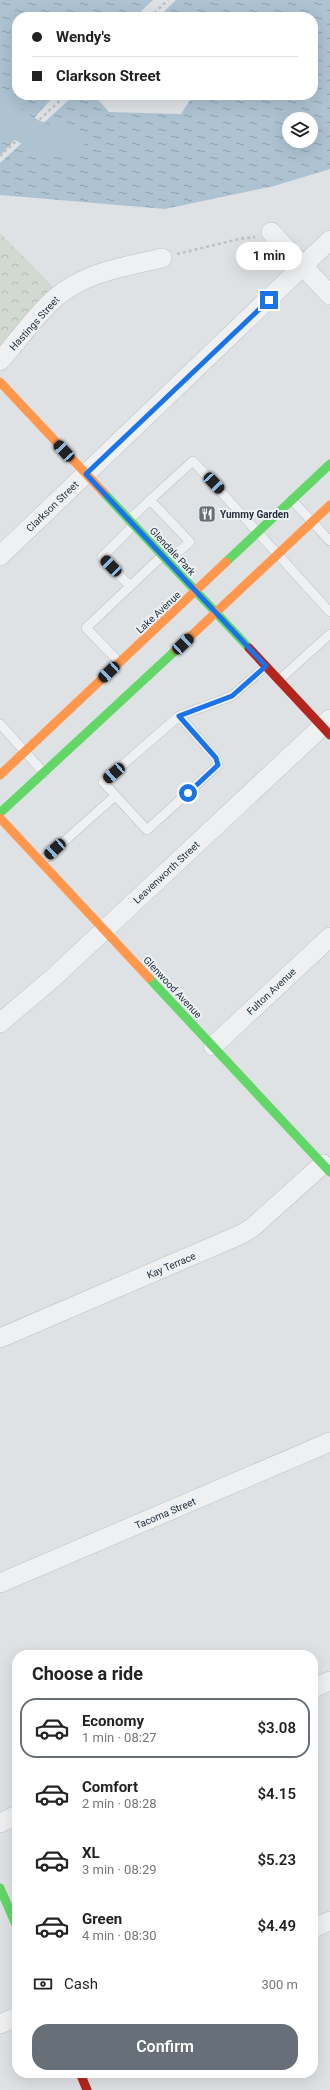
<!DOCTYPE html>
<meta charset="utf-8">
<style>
body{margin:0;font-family:Roboto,sans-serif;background:#f6f6f6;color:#222;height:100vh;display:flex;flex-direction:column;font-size:15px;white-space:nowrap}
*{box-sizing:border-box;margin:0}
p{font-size:13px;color:#767676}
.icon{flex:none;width:22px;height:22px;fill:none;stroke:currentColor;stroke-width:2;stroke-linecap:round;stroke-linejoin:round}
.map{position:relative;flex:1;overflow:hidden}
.sheet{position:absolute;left:12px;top:1650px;width:306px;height:428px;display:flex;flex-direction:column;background:#fff;border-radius:16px;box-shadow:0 4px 16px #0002}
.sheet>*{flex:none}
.top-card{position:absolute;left:12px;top:12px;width:306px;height:88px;border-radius:16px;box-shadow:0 4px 16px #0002;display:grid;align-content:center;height:88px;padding:0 20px;background:#fff}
.buttons{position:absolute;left:282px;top:112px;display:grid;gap:8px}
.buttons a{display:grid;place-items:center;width:36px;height:36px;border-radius:50%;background:#fff;box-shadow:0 4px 16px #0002;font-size:20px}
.end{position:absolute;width:18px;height:18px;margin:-9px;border:5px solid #1a73e8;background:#fff;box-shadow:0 0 0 2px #fff}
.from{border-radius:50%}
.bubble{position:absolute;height:28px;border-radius:14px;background:#fff;box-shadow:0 4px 16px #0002;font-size:13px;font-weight:600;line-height:28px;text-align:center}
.car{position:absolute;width:12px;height:24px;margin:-12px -6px;border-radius:5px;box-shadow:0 0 3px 1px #0007;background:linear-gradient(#222 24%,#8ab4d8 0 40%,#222 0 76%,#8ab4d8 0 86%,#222 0)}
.top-card b{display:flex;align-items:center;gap:14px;height:38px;font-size:15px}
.top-card b+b{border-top:1px solid #e0e0e0}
.top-card i{width:10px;height:10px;background:#222}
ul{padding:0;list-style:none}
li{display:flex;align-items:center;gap:12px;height:60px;margin:0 8px 6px;padding:0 12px;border:2px solid transparent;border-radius:16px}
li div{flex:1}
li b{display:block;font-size:15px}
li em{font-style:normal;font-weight:600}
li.active{border-color:#677078}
li>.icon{width:36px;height:36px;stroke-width:1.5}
h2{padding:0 20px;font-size:18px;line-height:48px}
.pay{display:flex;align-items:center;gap:10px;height:44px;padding:0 20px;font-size:15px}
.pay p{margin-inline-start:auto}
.primary-button{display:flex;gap:8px;margin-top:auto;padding:8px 20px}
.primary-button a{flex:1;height:46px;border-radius:16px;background:#677078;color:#fff;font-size:16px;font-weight:600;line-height:46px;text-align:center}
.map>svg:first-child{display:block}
.park{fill:url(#park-crowns)}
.water{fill:url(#water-ripples);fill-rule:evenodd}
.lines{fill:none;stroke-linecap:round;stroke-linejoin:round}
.river{stroke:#adc3d1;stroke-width:29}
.lane-casing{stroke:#bec0c3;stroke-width:10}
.street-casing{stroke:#bec0c3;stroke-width:20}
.path{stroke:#bdc1c4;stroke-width:2.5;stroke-dasharray:3 3;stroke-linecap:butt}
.lane{stroke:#eff0f1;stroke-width:9}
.street{stroke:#eff0f1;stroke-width:19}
.fast{stroke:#63d668;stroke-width:9}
.slow{stroke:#ff974d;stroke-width:9}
.jam{stroke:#b3261e;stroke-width:9}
.route{stroke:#1a73e8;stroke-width:5}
.labels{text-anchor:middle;stroke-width:4;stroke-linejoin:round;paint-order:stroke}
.street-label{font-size:10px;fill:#27323e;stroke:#ecf1f5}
.poi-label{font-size:10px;font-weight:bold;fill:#27323e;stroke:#ecf1f5;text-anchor:start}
</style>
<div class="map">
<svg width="330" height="2090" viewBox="0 0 330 2090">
<defs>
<pattern id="park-crowns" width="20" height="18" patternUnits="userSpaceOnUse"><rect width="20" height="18" fill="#d1d9d0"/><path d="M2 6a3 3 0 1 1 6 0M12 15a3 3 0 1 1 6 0" fill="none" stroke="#b3bbb4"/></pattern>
<pattern id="water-ripples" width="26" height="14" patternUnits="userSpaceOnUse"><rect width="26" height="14" fill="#adc3d1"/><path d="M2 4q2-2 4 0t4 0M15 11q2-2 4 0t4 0" fill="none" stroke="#8d9fab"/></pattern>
</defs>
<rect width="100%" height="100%" fill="#dfe2e5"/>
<polygon class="park" points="0,233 60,294 0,361"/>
<g class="water">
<polygon points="0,0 153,0 135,17 17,17 17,95 55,95 0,156"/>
<path d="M176 0H330V169L274 186 165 209 0 195V163L74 95H94L109 112 181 114 193 95H313V17H158ZM289 119H311V141H289Z"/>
</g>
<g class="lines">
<path class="river" d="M0 112C21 129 43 141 70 145"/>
<g class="lane-casing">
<g id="lane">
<polyline points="292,500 330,541"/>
<polyline points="129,520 150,500"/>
<polyline points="167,561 190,542 150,500 193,461 330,612"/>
<polyline points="130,586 102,557 134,525"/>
<polyline points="120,663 86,628 162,556"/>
<polyline points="279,680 330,634"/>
<polyline points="179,716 216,758 218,765 147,830 103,782 179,716 232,696 266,666"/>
<polyline points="0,724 44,773"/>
<polyline points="41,862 115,796"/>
</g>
</g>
<g class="street-casing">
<g id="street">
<polyline points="271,232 330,295"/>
<path d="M0 361C18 341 34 317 54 299 84 272 124 267 162 258"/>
<polyline points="0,556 330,240"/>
<polyline points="0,1023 54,977 330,719"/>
<polyline points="213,1046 330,937"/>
<polyline points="0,1338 242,1234 253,1227 323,1164"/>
<polyline points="0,1583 330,1442"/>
<polyline points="313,1688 330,1681"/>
<polyline points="0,1823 17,1815"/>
<polyline points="313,1928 330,1921"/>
<polyline points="0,2024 17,2017"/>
</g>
</g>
<g class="path">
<polyline points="150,17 168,0"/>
<polyline points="0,156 66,95"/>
<polyline points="177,254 239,239 255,237"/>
</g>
<use href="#lane" class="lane"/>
<use href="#street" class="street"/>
<g class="fast">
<polyline points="104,493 249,648"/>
<polyline points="226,562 330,464"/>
<polyline points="0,813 176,650"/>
<polyline points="149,978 330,1172"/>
<polyline points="0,1888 17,1927"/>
</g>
<g class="slow">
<polyline points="0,382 104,493"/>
<polyline points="176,650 330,505"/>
<polyline points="0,775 226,562"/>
<polyline points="0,818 149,978"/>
</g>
<g class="jam">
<polyline points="249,648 330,735"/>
<polyline points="80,2073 87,2090"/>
</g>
</g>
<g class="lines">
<polyline class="route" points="188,793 218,765 216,758 179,716 232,696 266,666 86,474 269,300"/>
</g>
<defs>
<g id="restaurant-square" transform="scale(0.9)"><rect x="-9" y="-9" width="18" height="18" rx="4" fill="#677078" stroke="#ecf1f5"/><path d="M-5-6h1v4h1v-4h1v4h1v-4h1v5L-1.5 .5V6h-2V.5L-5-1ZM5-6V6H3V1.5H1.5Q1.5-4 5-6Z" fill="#fff"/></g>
</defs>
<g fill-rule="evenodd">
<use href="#restaurant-square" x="207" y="514"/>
</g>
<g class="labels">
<g class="street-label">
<text transform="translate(34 323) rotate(-48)" y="4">Hastings Street</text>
<text transform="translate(52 506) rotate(-44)" y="4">Clarkson Street</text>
<text transform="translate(173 551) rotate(47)" y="4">Glendale Park</text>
<text transform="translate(158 612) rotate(-43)" y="4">Lake Avenue</text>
<text transform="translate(166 872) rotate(-43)" y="4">Leavenworth Street</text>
<text transform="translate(173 987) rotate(47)" y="4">Glenwood Avenue</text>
<text transform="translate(271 991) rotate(-43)" y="4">Fulton Avenue</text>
<text transform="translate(171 1265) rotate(-23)" y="4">Kay Terrace</text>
<text transform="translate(165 1513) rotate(-23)" y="4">Tacoma Street</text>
</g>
<g class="poi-label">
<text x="220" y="518">Yummy Garden</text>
</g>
</g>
</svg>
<div class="buttons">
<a><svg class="icon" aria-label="layers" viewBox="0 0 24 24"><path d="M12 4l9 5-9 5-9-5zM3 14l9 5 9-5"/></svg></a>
</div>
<i class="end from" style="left:188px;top:793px"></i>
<i class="end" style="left:269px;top:300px"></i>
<div class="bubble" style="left:236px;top:242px;width:66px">1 min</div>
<i class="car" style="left:64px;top:451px;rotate:317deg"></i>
<i class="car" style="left:214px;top:483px;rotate:137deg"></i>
<i class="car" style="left:111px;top:566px;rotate:315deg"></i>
<i class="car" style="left:183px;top:644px;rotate:47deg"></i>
<i class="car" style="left:109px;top:672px;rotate:227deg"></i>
<i class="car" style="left:114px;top:773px;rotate:229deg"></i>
<i class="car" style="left:55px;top:849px;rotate:228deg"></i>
<div class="top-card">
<b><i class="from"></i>Wendy's</b>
<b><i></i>Clarkson Street</b>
</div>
<section class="sheet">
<h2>Choose a ride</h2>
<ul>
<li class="active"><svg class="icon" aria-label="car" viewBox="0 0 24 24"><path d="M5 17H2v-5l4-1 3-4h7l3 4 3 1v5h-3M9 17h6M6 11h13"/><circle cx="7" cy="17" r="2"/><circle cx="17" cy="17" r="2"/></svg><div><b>Economy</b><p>1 min · 08:27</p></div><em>$3.08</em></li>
<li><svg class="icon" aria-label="car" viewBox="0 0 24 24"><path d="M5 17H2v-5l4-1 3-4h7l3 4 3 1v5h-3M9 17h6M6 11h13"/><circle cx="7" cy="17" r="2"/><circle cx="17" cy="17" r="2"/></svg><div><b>Comfort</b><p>2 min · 08:28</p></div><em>$4.15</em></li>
<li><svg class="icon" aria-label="car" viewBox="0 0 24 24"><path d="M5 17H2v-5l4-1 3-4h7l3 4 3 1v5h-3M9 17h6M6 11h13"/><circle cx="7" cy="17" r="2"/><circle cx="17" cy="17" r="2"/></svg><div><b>XL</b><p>3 min · 08:29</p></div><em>$5.23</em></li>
<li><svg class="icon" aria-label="car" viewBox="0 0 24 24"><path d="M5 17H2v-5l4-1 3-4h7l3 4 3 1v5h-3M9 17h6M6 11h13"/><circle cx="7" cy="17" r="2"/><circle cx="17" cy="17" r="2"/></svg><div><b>Green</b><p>4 min · 08:30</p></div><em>$4.49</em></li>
</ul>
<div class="pay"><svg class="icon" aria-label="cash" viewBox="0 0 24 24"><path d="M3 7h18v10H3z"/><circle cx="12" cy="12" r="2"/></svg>Cash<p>300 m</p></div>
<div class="primary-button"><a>Confirm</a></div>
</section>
</div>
